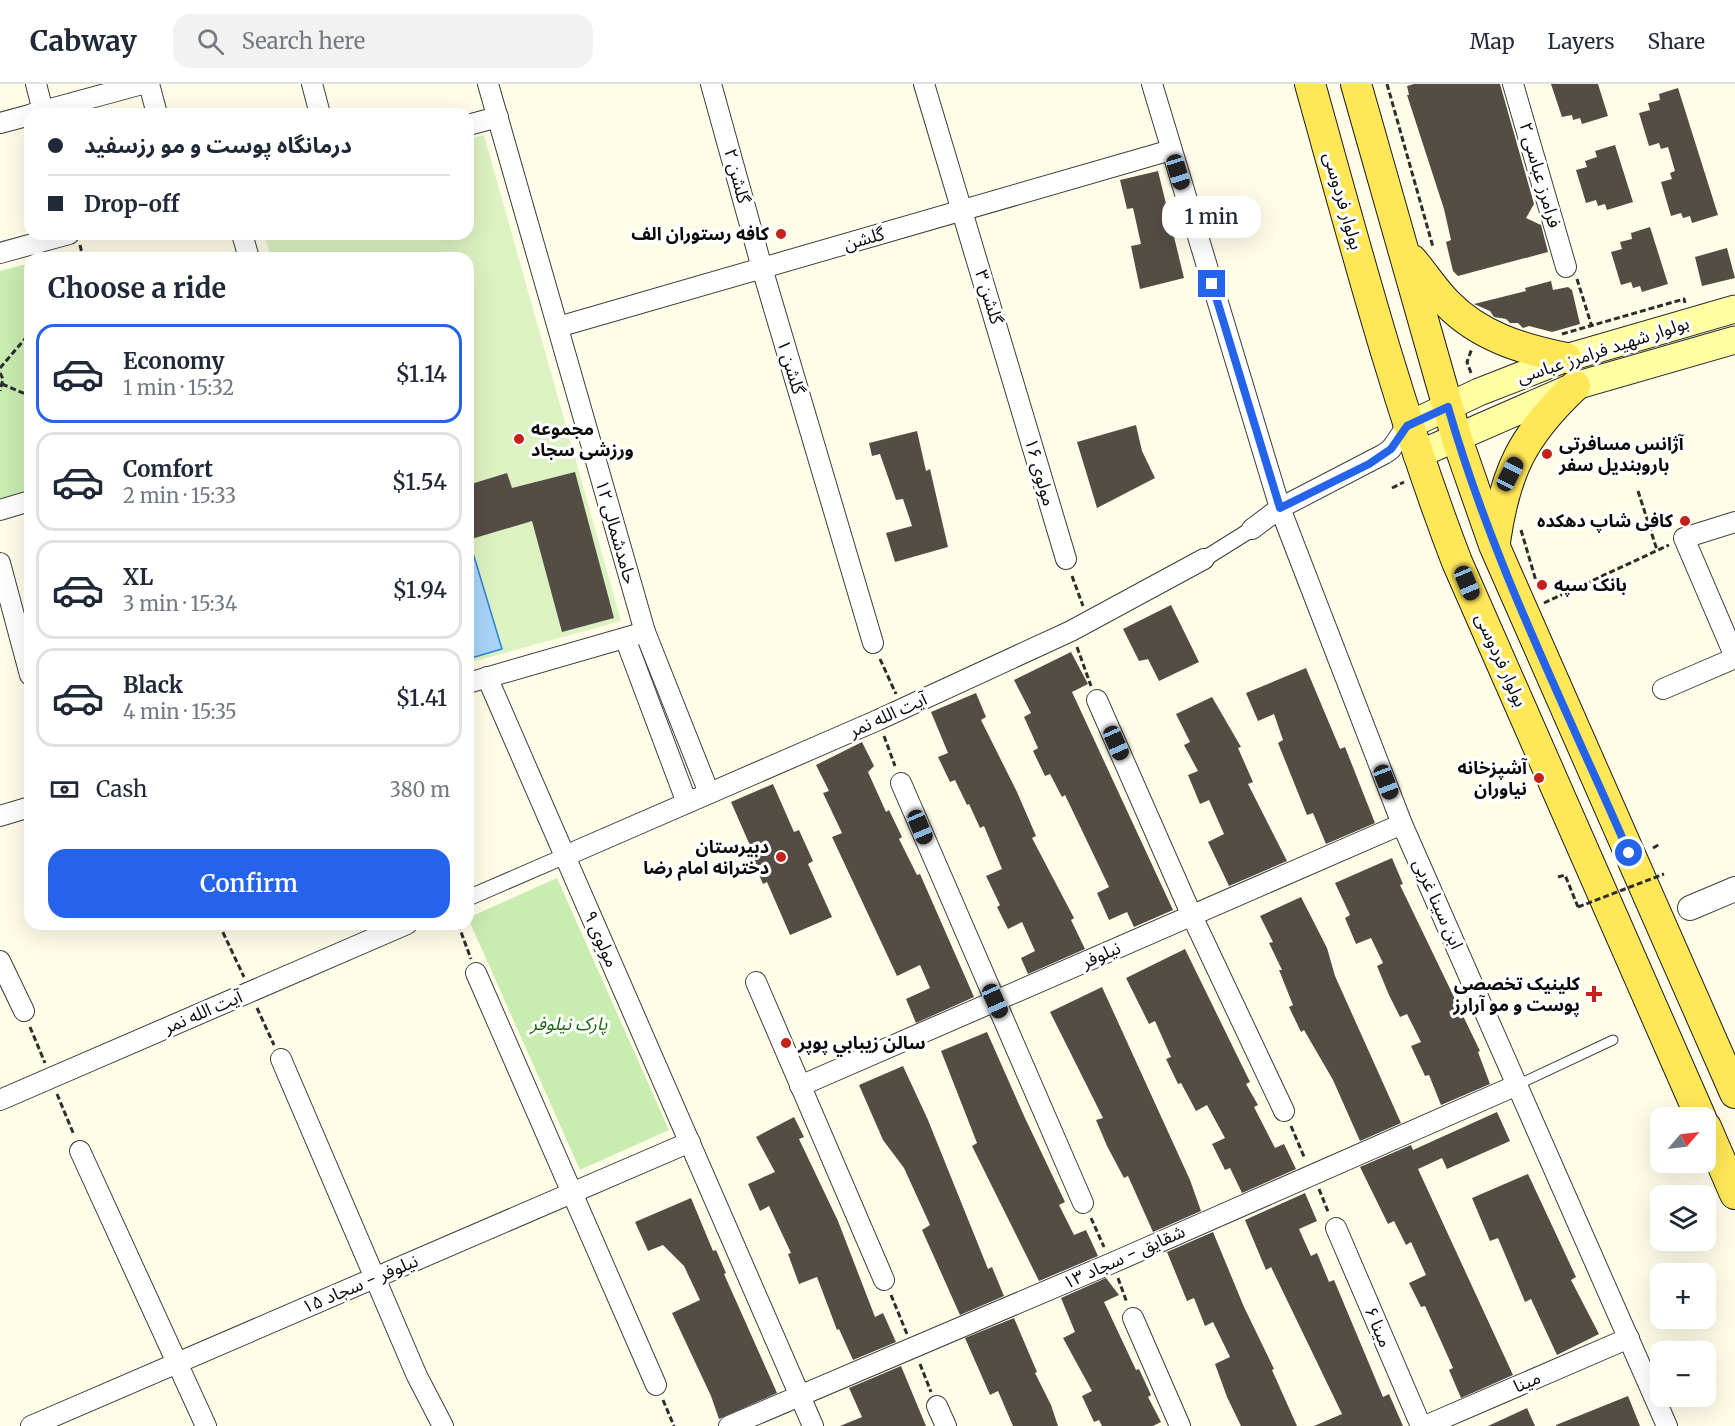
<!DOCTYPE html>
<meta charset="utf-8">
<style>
body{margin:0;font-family:Merriweather,"Noto Sans Arabic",serif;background:#f2f2f3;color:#1f2937;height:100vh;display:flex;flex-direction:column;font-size:22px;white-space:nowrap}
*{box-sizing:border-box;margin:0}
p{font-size:20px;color:#747a83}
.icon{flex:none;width:33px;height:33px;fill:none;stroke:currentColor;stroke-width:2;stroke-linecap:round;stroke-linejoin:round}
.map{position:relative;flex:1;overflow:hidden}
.details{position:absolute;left:24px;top:168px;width:450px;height:678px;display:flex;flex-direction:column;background:#fff;border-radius:18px;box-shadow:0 6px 24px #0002}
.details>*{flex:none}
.banner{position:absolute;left:24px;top:24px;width:450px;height:132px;border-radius:18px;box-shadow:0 6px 24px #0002;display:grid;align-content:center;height:132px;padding:0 24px;background:#fff}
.needle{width:39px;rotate:62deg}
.fabs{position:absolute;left:1650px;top:1023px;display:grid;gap:12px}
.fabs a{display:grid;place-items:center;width:66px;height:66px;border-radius:12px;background:#fff;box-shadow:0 6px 24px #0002;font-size:30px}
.end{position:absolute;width:27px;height:27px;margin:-14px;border:8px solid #2563eb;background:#fff;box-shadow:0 0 0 3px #fff}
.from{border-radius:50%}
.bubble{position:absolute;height:42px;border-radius:18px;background:#fff;box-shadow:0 6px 24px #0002;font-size:20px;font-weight:600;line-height:42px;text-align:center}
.car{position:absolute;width:18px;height:36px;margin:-18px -9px;border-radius:8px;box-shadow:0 0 4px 2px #0007;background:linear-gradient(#222 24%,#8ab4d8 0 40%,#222 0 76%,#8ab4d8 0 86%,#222 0)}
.banner b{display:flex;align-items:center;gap:21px;height:57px;font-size:22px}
.banner b+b{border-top:2px solid #e0e1e3}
.banner i{width:15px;height:15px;background:#1f2937}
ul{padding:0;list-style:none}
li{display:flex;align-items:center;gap:18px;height:99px;margin:0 12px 9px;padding:0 12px;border:3px solid #e0e1e3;border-radius:18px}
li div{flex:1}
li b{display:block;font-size:22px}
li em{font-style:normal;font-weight:600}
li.selected{border-color:#2563eb}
li>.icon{width:54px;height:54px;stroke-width:1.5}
h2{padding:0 24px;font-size:27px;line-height:72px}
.pay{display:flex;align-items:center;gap:15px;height:66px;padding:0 24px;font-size:22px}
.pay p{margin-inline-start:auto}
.button{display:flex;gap:12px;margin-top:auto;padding:12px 24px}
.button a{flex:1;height:69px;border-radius:18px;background:#2563eb;color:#fff;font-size:24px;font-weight:600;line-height:69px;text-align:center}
header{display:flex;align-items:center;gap:36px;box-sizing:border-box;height:84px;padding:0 30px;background:#fff;border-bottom:2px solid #e0e1e3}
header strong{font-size:28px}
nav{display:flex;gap:33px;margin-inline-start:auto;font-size:21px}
.search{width:420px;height:54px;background:#f2f2f3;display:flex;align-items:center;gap:15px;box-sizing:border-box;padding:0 21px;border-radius:18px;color:#747a83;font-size:22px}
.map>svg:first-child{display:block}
.green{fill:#c9ecb0}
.pitch{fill:#ddf2c2}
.water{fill:#a8d4fb;stroke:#2a81d8;stroke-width:1.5}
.building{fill:#544d46}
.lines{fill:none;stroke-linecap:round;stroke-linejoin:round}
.service-casing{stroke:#3e3e3e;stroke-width:11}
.pedestrian-casing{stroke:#3e3e3e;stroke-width:17}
.minor-casing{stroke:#3e3e3e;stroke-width:22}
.tertiary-casing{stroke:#3e3e3e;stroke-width:26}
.secondary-casing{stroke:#2d2d2d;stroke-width:29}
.primary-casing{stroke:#1c1c1c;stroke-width:32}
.path{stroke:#2d2d2d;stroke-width:3;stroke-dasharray:6 3;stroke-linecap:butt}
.service{stroke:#fff;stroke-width:9}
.pedestrian{stroke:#fff;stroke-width:15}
.minor{stroke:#fff;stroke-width:20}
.tertiary{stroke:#fff;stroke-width:24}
.secondary{stroke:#fffea3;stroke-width:27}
.primary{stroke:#ffe758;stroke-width:30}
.path-bridge{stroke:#2d2d2d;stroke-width:3;stroke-dasharray:6 3;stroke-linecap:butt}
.route{stroke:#2563eb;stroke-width:8}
.poi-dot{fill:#c42119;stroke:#fff;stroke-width:2}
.labels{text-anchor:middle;stroke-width:6;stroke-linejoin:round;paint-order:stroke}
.street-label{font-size:18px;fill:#0b0b0b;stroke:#fff}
.poi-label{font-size:18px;font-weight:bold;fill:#0b0b0b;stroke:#fff;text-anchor:end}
.park-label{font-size:18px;font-style:italic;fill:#206617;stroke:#fff}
</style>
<header>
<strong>Cabway</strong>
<div class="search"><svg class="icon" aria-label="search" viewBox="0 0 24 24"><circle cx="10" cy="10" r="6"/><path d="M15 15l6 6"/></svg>Search here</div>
<nav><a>Map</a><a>Layers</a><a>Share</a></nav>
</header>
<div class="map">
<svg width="1735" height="1342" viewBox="0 0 1735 1342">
<rect width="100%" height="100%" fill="#fffde8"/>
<g class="green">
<polygon points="30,179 30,407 0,415 0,187"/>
<polygon points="557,794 669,1046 580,1086 468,834"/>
</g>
<polygon class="pitch" points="484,51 621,537 468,579 468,174 271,174 264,150 468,150 468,55"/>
<polygon class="water" points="470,459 502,565 468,575 468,460"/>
<g class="building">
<polygon points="1414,0 1500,0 1534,120 1526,134 1541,141 1548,168 1458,192 1453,187 1446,158 1451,156 1444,125 1407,11 1409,11 1407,2"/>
<polygon points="1551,0 1598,0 1608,32 1582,40 1580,34 1573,36 1572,31 1562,33"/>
<polygon points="1678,4 1718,131 1692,139 1690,132 1683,134 1681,129 1671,132 1661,98 1672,95 1670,89 1675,87 1668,63 1661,65 1659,59 1649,62 1639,29 1650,26 1648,19 1660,16 1659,10"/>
<polygon points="1615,61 1633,118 1607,126 1605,120 1598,122 1596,116 1586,119 1576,86 1587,83 1585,77 1597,73 1595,67"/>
<polygon points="1158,87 1184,194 1140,205 1131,162 1141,160 1133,124 1127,125 1120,96"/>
<polygon points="1650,143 1668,200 1642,208 1640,202 1633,204 1631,198 1621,201 1611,168 1622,165 1620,158 1632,155 1631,149"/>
<polygon points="1727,164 1735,194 1702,202 1695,173"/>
<polygon points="1551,197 1553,206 1568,203 1572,206 1580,240 1552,248 1529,242 1523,244 1518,239 1510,239 1506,235 1494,233 1490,227 1474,220 1526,207 1525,204"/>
<polygon points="1136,341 1142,367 1155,394 1097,424 1077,358"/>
<polygon points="917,347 926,387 930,385 948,463 895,478 886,449 912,442 903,415 896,416 880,370 872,372 869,359"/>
<polygon points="575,388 614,534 562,548 532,437 468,456 468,401 507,389 512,404"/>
<polygon points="1171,521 1199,578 1159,597 1148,575 1139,577 1123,545"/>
<polygon points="1071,568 1088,600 1072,608 1173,826 1134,843 1127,828 1109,836 1097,809 1109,803 1065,711 1062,713 1050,690 1045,692 1033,667 1038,664 1024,633 1031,629 1014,596"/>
<polygon points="1306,584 1340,665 1345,663 1375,739 1326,760 1313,729 1307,731 1278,659 1283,656 1274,630 1258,637 1246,609"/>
<polygon points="976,609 986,633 981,636 1017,708 1036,752 1032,754 1074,834 1071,836 1085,865 1028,890 1021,874 1035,867 1022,838 1008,845 997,823 1000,821 986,792 1002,785 984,742 980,744 969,720 967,721 955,696 950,698 938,673 948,669 931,628"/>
<polygon points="1212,613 1241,663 1238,664 1253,698 1248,700 1287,777 1229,802 1208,758 1224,750 1209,716 1200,720 1188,691 1198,687 1184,661 1190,658 1176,630"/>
<polygon points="862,658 874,682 868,688 886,728 889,726 902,753 899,755 917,791 920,790 974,913 916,939 906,915 930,904 920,881 897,892 832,753 842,749 823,709 829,707 816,681"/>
<polygon points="773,700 794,748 799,746 813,777 808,780 832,833 790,851 767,798 763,800 749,768 752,766 731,718"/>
<polygon points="1392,774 1403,800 1400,801 1480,967 1478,968 1490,1000 1441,1021 1429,991 1425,992 1411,962 1421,958 1407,930 1400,933 1389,911 1377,882 1383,879 1371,854 1356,860 1345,834 1350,831 1335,799"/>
<polygon points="1301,813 1327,864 1335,892 1401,1039 1360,1057 1333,996 1304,946 1301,948 1289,923 1293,921 1279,886 1282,886 1269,859 1273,858 1260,832"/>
<polygon points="1185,865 1250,998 1246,1000 1258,1021 1254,1023 1275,1064 1284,1060 1296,1085 1242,1109 1230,1084 1225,1086 1212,1060 1225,1054 1207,1021 1196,1027 1181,999 1178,1000 1166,975 1171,973 1155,937 1149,940 1126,894"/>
<polygon points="1102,903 1190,1096 1201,1127 1153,1148 1128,1092 1124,1094 1107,1062 1096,1036 1103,1034 1050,928"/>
<polygon points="987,948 1025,1034 1065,1118 1059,1121 1074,1151 1086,1146 1098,1172 1039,1197 972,1062 977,1059 941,967"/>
<polygon points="903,982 928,1036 988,1185 992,1183 1004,1212 960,1231 922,1146 930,1141 904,1084 883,1056 859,1001"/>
<polygon points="1497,1028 1510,1057 1447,1085 1442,1074 1418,1085 1513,1291 1461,1314 1449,1286 1453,1284 1440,1255 1425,1222 1421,1223 1409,1199 1426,1191 1411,1158 1406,1161 1394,1137 1388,1140 1360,1083 1411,1061 1413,1066"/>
<polygon points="794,1033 804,1053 799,1055 838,1137 875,1233 883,1229 896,1258 853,1276 839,1245 837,1246 817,1193 799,1200 788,1170 791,1169 769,1122 760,1127 748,1100 775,1088 756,1053"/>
<polygon points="1528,1090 1576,1193 1571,1196 1599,1250 1557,1271 1531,1215 1525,1218 1498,1154 1490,1157 1472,1114"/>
<polygon points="1305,1109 1317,1137 1299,1145 1311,1172 1317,1169 1329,1198 1334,1196 1383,1313 1389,1310 1403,1342 1314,1342 1342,1330 1271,1183 1266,1186 1245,1136"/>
<polygon points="691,1114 713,1167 716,1166 726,1189 724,1190 777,1309 719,1335 711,1312 672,1229 700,1216 684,1182 663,1161 648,1167 635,1138"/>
<polygon points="1213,1148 1244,1223 1274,1285 1272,1286 1297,1342 1241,1342 1227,1313 1215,1280 1230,1273 1213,1238 1205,1242 1194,1214 1187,1217 1167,1168"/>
<polygon points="1106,1194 1119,1211 1104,1218 1136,1286 1139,1285 1151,1311 1148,1313 1161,1338 1153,1342 1102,1342 1099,1336 1094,1338 1082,1312 1092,1307 1063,1254 1075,1248 1061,1214"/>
<polygon points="1014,1234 1037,1288 1035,1289 1051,1321 1058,1342 1013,1342 998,1307 990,1311 965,1254"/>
<polygon points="901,1282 926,1342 840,1342 862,1333 849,1304"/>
<polygon points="1628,1312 1640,1342 1556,1342 1556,1341"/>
<polygon points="1527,1324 1535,1342 1488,1342"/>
</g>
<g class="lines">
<g class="service-casing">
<polyline id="service" points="1517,1001 1613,956"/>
</g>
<g class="pedestrian-casing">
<g id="pedestrian">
<polyline points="1204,475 1252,445"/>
<polyline points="468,814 565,772"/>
</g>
</g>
<g class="minor-casing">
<g id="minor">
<polyline points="36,0 43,27"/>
<polyline points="149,0 157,30"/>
<polyline points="312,0 320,30"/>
<polyline points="488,0 645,548 709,709"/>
<polyline points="711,0 762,184 873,559"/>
<polyline points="924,0 1066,475"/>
<polyline points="1152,0 1280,424 1402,740 1667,1342"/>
<polyline points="1513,0 1566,183"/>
<polyline points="32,30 142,0"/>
<polyline points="0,39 30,31"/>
<polyline points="468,41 498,33"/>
<polyline points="242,150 249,174"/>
<polyline points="0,169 69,150"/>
<polyline points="558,243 1171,66"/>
<polyline points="0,426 30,417"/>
<polyline points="1735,438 1684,454 1735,573"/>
<polyline points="1252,445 1280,424 1384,370 1391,365 1407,342"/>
<polyline points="0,479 30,591"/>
<polyline points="625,554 687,719"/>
<polyline points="487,593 813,1342"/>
<polyline points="468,599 645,548"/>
<polyline points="1663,605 1735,574"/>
<polyline points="1097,616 1192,832 1284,1027"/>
<polyline points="901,699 1083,1119"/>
<polyline points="0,732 30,723"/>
<polyline points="565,772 878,636 1071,547 1204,475"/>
<polyline points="0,877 24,927"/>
<polyline points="476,889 656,1301"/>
<polyline points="756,898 884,1196"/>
<polyline points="281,975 417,1292 443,1342"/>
<polyline points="800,1002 1402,740"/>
<polyline points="0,1016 407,840"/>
<polyline points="80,1067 206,1342"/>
<polyline points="1336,1144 1421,1342"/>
<polyline points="1133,1234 1180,1342"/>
<polyline points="937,1322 946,1342"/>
<polyline points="31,1342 690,1058"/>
<polyline points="729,1342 1112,1179 1517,1001"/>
<polyline points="1425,1342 1629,1254"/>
</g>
</g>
<g class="tertiary-casing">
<polyline id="tertiary" points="1690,824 1735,805"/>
</g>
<g class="secondary-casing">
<g id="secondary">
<polyline points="1407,342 1479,308 1566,274 1735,225"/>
<polyline points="1417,371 1575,302 1735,256"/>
</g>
</g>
<g class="primary-casing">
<g id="primary">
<path d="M1310 0C1355 161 1397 322 1457 478L1701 1034"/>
<polyline points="1356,0 1457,355 1494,461 1735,1009"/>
<path d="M1412 176C1424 190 1434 206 1447 219 1479 252 1521 265 1566 274"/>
<path d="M1495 458C1505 387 1523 351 1575 302"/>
<polyline points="1706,1043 1735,1110"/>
</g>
</g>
<g class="path">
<polyline points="1387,0 1433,163"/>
<polyline points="80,161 83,174"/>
<polyline points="1577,195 1592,243"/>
<polyline points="1562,250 1684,215 1685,219"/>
<polyline points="0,284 30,249"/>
<polyline points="0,289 3,295 0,307"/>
<polyline points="1471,289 1467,278 1472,264"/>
<polyline points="2,300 30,312"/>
<polyline points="1392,404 1404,398"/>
<polyline points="1638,407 1657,466"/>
<polyline points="1521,446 1536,497"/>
<polyline points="1072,492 1083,522"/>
<polyline points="1544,519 1669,461"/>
<polyline points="1077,563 1091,602"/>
<polyline points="880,575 896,610"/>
<polyline points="884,652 895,682"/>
<polyline points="1653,764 1660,760"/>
<polyline points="1558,793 1565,791 1578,823"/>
<polyline points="219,840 244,893"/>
<polyline points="458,840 471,875"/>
<polyline points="257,924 274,961"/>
<polyline points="30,943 45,979"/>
<polyline points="57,1010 74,1051"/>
<polyline points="1291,1042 1305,1075"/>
<polyline points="1319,1105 1329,1130"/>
<polyline points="1091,1134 1104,1163"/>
<polyline points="1118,1194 1127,1219"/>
<polyline points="891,1211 907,1250"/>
<polyline points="920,1280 931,1308"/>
<polyline points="663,1316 674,1342"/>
</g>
<use href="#service" class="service"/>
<use href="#pedestrian" class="pedestrian"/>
<use href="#minor" class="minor"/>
<use href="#tertiary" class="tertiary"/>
<use href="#secondary" class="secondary"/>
<use href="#primary" class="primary"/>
<polyline class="path-bridge" points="1578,823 1664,790"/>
</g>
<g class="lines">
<path class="route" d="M1212 200 1280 424 1369 380 1391 365 1407 342 1448 323C1492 477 1565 622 1629 769"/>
</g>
<g class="poi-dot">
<circle cx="781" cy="150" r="6"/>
<circle cx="519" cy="355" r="6"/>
<circle cx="1547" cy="370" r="6"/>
<circle cx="1685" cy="437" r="6"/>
<circle cx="1542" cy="501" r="6"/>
<circle cx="1539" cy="694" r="6"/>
<circle cx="781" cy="773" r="6"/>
<path d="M1591 901h6v6h6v6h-6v6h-6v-6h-6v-6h6z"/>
<circle cx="786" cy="959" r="6"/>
</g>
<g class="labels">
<g class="street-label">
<text transform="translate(1540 91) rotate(74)" y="6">فرامرز عباسی ۲</text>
<text transform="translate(737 92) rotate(75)" y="6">گلشن ۲</text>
<text transform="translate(1343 117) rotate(74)" y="6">بولوار فردوسی</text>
<text transform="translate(864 155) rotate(-16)" y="6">گلشن</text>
<text transform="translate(989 213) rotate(73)" y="6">گلشن ۳</text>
<text transform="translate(1603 266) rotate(-18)" y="6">بولوار شهید فرامرز عباسی</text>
<text transform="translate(791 283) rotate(73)" y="6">گلشن ۱</text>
<text transform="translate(1040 388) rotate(74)" y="6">مولوی ۱۶</text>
<text transform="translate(616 448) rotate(74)" y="6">حامدشمالی ۱۲</text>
<text transform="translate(1501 576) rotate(66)" y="6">بولوار فردوسی</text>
<text transform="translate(888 631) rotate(-24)" y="6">آیت الله نمر</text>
<text transform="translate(1438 820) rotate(66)" y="6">ابن سینا غربی</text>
<text transform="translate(601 855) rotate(66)" y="6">مولوی ۹</text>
<text transform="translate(1101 871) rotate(-24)" y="6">نیلوفر</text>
<text transform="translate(203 928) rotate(-23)" y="6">آیت الله نمر</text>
<text transform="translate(1124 1173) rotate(-24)" y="6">شقایق - سجاد ۱۳</text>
<text transform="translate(360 1200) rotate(-23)" y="6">نیلوفر - سجاد ۱۵</text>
<text transform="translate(1378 1243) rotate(67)" y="6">مینا ۶</text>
<text transform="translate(1527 1298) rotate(-23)" y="6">مینا</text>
</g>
<g class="poi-label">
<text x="769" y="156">کافه رستوران الف</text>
<text x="531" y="351" text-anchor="start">مجموعه<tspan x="531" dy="21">ورزشی سجاد</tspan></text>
<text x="1559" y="366" text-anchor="start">آژانس مسافرتی<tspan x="1559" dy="21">باروبندیل سفر</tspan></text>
<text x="1673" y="443">کافی شاپ دهکده</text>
<text x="1554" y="507" text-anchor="start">بانک سپه</text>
<text x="1527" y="690">آشپزخانه<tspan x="1527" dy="21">نیاوران</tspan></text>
<text x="769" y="769">دبیرستان<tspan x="769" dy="21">دخترانه امام رضا</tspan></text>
<text x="1580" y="906">کلینیک تخصصی<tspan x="1580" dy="21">پوست و مو آرارز</tspan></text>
<text x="798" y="965" text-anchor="start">سالن زيبابي پوپر</text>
</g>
<g class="park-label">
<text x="569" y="946">پارک نیلوفر</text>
</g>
</g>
</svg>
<div class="fabs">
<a><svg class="needle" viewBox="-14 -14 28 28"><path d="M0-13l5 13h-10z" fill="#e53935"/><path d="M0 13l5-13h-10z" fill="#747a83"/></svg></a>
<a><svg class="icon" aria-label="layers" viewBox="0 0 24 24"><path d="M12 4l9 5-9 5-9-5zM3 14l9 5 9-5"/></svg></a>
<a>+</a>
<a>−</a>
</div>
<i class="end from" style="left:1629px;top:769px"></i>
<i class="end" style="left:1212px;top:200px"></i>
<div class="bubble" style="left:1162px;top:112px;width:99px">1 min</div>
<i class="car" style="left:1178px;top:88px;rotate:163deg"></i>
<i class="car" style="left:1510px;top:390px;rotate:27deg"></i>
<i class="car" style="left:1467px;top:499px;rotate:157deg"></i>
<i class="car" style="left:1116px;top:659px;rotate:156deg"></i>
<i class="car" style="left:1386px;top:698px;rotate:159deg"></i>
<i class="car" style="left:920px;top:743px;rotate:157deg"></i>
<i class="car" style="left:995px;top:917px;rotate:156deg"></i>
<div class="banner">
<b><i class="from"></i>درمانگاه پوست و مو رزسفید</b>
<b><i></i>Drop-off</b>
</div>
<section class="details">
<h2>Choose a ride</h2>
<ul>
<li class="selected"><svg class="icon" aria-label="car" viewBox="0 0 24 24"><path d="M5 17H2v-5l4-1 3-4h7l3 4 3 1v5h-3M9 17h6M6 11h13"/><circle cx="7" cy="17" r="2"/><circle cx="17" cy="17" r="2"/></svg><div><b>Economy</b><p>1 min · 15:32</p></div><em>$1.14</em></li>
<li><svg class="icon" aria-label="car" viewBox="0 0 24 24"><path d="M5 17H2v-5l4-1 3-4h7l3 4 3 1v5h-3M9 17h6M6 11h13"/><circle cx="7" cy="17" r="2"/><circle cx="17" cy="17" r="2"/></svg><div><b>Comfort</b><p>2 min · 15:33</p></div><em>$1.54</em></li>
<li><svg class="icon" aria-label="car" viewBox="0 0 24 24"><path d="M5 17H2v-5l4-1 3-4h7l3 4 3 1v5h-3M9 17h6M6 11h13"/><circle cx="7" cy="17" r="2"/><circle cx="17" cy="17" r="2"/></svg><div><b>XL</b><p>3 min · 15:34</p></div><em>$1.94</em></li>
<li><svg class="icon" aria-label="car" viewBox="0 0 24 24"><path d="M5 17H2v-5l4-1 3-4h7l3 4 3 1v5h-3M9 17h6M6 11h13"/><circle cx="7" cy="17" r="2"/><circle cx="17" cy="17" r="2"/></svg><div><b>Black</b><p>4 min · 15:35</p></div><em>$1.41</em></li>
</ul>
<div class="pay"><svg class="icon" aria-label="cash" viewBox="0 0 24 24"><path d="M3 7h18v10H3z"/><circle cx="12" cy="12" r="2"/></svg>Cash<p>380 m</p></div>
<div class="button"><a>Confirm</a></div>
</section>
</div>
